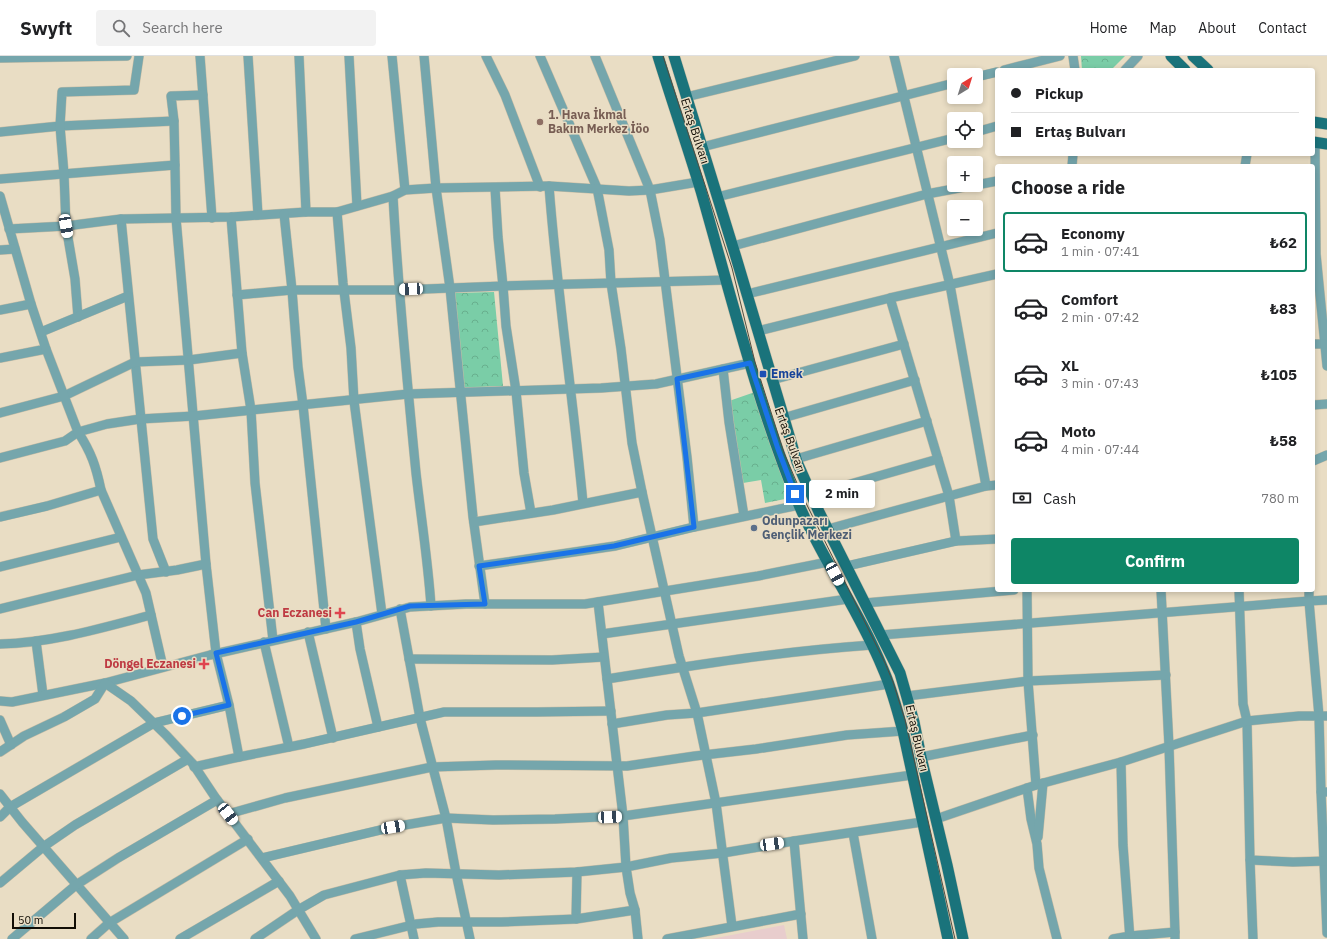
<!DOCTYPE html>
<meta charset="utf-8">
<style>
body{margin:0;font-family:"IBM Plex Sans",sans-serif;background:#f2f2f2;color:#202124;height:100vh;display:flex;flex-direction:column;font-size:15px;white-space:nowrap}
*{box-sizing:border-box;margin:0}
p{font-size:13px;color:#757577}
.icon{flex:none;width:22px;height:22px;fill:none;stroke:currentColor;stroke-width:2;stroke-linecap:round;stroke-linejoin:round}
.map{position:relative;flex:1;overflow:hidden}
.details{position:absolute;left:995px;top:108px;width:320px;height:428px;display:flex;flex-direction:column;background:#fff;border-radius:4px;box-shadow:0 2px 6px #0003}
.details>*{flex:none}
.banner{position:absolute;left:995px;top:12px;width:320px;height:88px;border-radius:4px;box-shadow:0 2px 6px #0003;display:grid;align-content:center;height:88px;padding:0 16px;background:#fff}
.needle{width:26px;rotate:38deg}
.tools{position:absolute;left:947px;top:12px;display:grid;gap:8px}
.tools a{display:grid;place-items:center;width:36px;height:36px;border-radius:4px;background:#fff;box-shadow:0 2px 6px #0003;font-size:20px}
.scale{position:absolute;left:12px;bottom:10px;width:64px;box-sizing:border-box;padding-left:4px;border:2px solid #110d05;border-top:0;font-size:11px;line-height:14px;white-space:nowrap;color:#110d05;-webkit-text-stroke:3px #e9ddc4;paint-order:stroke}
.end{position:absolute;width:18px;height:18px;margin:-9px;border:5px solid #1a73e8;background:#fff;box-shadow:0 0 0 2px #fff}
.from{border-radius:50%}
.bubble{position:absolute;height:28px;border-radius:4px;background:#fff;box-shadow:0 2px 6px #0003;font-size:13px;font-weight:700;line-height:28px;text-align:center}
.car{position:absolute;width:12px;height:24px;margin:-12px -6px;border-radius:5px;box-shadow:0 0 3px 1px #0007;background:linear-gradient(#fff 24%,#345 0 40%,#fff 0 76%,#345 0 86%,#fff 0)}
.banner b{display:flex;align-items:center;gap:14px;height:38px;font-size:15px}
.banner b+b{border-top:1px solid #e0e0e0}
.banner i{width:10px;height:10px;background:#202124}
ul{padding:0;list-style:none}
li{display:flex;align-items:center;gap:12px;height:60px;margin:0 8px 6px;padding:0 8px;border:2px solid transparent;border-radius:4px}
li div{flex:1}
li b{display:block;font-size:15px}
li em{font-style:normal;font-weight:700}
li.on{border-color:#0e8666}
li>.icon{width:36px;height:36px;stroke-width:1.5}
h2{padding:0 16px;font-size:18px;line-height:48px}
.pay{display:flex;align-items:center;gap:10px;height:44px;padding:0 16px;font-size:15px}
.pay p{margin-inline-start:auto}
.action{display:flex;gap:8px;margin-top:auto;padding:8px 16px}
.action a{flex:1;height:46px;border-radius:4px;background:#0e8666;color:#fff;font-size:16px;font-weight:700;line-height:46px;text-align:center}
header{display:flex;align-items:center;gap:24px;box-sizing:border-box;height:56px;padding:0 20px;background:#fff;border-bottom:1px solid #e0e0e0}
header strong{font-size:19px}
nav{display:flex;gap:22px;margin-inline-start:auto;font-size:14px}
.search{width:280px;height:36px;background:#f2f2f2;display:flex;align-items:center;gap:10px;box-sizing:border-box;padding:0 14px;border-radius:4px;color:#757577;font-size:15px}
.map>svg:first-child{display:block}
.commercial{fill:#e8cdcd}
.park{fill:url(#park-crowns)}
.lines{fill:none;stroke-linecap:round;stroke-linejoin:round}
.minor-casing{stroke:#c6bca5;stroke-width:10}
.major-casing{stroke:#c6bca5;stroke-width:12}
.minor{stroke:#75a6ac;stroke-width:9}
.major{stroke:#1a737b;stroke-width:11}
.tram{stroke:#534d40;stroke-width:1}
.route{stroke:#1a73e8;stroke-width:5}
.education-dot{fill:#8d6e63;stroke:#e9ddc4;stroke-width:1.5}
.transit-dot{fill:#1a4fb4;stroke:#e9ddc4;stroke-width:1.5}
.service-dot{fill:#5c6f8a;stroke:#e9ddc4;stroke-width:1.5}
.health-dot{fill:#e0444e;stroke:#e9ddc4;stroke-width:1.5}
.labels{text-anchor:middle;stroke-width:3;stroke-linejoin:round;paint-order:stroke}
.education-label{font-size:12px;font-weight:bold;fill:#785e54;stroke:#e9ddc4;text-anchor:start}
.street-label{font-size:12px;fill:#110d05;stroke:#e9ddc4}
.transit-label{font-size:12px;font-weight:bold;fill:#164399;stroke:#e9ddc4;text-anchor:start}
.service-label{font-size:12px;font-weight:bold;fill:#4e5e75;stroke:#e9ddc4;text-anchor:start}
.health-label{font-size:12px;font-weight:bold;fill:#be3a42;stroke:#e9ddc4;text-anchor:end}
</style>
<header>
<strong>Swyft</strong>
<div class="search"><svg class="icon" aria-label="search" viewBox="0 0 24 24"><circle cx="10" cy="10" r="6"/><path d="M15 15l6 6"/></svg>Search here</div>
<nav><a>Home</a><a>Map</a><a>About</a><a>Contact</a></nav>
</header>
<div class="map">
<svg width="1327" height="883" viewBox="0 0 1327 883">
<defs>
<pattern id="park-crowns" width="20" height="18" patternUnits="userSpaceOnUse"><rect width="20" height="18" fill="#7acda7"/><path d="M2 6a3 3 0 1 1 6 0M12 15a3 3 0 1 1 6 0" fill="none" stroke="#68af8e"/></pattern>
</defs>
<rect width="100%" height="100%" fill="#e9ddc4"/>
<polygon class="commercial" points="784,869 787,883 711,883"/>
<g class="park">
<polygon points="1081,0 1125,0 1111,14 1082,14"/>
<polygon points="494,236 503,330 461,332 452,237"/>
<polygon points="755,336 790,442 765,447 761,424 743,427 729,345"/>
</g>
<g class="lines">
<g class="minor-casing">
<g id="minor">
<polyline points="200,0 212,162"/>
<polyline points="248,0 258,159"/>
<polyline points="299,0 306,156"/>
<polyline points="349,0 357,150"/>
<polyline points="392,0 405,134"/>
<polyline points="424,0 436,132 450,232 473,461 485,548"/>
<polyline points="486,0 505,39 540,131"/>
<polyline points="540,0 597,132 609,194 611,227 621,293 632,387 642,436"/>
<polyline points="595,0 650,134 660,184 687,401 694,471"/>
<polyline points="894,0 950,229 986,430 997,429"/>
<polyline points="1073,0 1075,14"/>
<polyline points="0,2 127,0"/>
<polyline points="1004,14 1060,0"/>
<polyline points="1125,14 1138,0"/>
<polyline points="976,21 997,16"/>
<polyline points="686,41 855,0"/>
<polyline points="0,76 60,70 174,65"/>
<polyline points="976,76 997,70"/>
<polyline points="1315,86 1316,198 1327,310"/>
<polyline points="702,91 954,27"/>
<polyline points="175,109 174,65 171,40 203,39"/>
<polyline points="1072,110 1073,98"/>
<polyline points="1245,110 1247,98"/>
<polyline points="0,123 175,109 176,162 206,508"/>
<polyline points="976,129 997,125"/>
<path d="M549 130C557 236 573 342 583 447"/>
<polyline points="495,132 498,181 503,230 506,270 516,335 524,417 531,457"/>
<polyline points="0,140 31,248 46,293 0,302"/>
<path d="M393 140C398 233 407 325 416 417 421 461 428 505 431 550"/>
<polyline points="717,141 954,82"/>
<polyline points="337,156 343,227 351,292 354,345 382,558"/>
<polyline points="231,161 242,297 251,354 255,427 273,584"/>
<polyline points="121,163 153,483 166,516"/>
<polyline points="9,173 66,170 121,163 231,161 306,156 337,156 393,140 405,134 436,132 549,130 629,135 650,134 698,126"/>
<polyline points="733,190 927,138 975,129"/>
<polyline points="0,194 15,193"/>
<polyline points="747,238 997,177"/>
<polyline points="237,239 292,234 284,158"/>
<polyline points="890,242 949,440 986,430"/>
<polyline points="0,254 31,248"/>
<polyline points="78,261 75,223 66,170 64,118 60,70 62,36 134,34 139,0"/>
<polyline points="758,275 890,242 997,218"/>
<polyline points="41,276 128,240"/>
<polyline points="1313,288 1324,288"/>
<polyline points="723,313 729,366 744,460"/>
<polyline points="772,324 904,288"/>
<polyline points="1313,349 1327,348"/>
<polyline points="0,357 64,340 135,306 189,304 242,297"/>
<polyline points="783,362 915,324"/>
<polyline points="0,402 65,385 78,376 46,293"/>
<polyline points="796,403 927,365"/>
<polyline points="1313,405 1327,399"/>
<path d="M101 434C96 410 91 396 78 376L107 368 140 363 194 360 408 338 601 332 656 328 750 307"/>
<polyline points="812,439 938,403"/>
<polyline points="0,461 47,450 101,434 146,537 163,611"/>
<polyline points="474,466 553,454 642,436 679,600 697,657 716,747 732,870"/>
<polyline points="828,473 949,440 956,485"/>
<polyline points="479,510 615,490 694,471 799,449"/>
<polyline points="847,510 956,485 997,483"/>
<polyline points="0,511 121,481"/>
<polyline points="1027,534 1028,625 1036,729"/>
<polyline points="1161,534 1169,690 1175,876"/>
<polyline points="1239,534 1243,648 1247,665 1250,804 1253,883"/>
<polyline points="1309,534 1309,545 1327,544"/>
<polyline points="598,546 623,760 626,811 630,837 635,854 638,883"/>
<polyline points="865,547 1014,534"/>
<polyline points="0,553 138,519 177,514 206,508 216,597 229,649 154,667 10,751 0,761"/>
<polyline points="400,553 420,662 446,762 456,817 470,883"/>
<polyline points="356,566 360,593 378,671"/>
<polyline points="326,573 303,349 298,311 292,234 399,234 503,230 726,224"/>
<polyline points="308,576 333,682"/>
<polyline points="602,578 848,543"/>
<polyline points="881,579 1309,545 1319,660 1321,736"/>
<polyline points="36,585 43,639"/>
<polyline points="264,586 289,691"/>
<path d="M0 588C51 587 102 572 151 559"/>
<polyline points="409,603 552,604 604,601"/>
<path d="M607 623C695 609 783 595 872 589"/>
<polyline points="907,640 1028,625 1166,619"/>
<polyline points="0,645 12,646 105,627 210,599 356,566 410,551 466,548 585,548 758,520 828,506"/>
<polyline points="0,664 11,689"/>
<polyline points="612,668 667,659 697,657 889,628"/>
<polyline points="0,696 24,680 64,661 95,643 105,627 131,645 166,679 193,708 215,741 290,840 316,883"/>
<polyline points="239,701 304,688 444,656 537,656 611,655"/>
<polyline points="921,701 1033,679"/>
<polyline points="194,711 239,701 229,649"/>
<polyline points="1027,732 1031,763 1037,788 1039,812 1057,883"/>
<polyline points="1327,736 1321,736 1327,877"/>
<polyline points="0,738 22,766 124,883"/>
<polyline points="228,758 285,742 432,711 496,709 627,710 695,700 756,693 847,679 903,675"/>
<polyline points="936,763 1036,729 1121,706"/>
<polyline points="853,777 872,883"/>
<polyline points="1038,781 1043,727"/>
<polyline points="262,802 393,771 446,762 493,764 555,763 623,760 912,719"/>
<polyline points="1250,804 1293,806 1327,805"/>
<polyline points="400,819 414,883"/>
<polyline points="0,827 43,791 75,769 188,703"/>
<polyline points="576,863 577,816"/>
<polyline points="12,883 76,829 118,802 217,744"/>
<polyline points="91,883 109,867 248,783"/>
<polyline points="180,883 279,825"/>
<polyline points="255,883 298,854 324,839 400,819 426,817 499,819 577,816 626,811 671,802 723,797 794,785"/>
<polyline points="355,883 416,868 438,866 501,866 576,863 635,854"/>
<polyline points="667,883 801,858"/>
<polyline points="803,883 794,785 922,766"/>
<polyline points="1113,883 1130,880 1175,876 1175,883"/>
<polyline points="1130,883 1123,789 1121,706 1247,665 1299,660 1327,660"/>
</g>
</g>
<g class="major-casing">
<g id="major">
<path d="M658 0C672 45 687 89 701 135 731 240 757 347 799 449 823 505 860 556 883 613 892 633 897 654 903 675L948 883"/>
<polyline points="674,0 735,198 797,406 819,456 900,617 914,666 921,701 947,809 963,883"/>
<polyline points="1171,0 1185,14"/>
<polyline points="1193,0 1208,14"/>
<polyline points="1313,66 1327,68"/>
<polyline points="1313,86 1327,88"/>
</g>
</g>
<use href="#minor" class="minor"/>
<use href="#major" class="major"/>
<polyline class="tram" points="663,0 732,212 755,306 784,397 803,441 885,607 893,626 905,664 955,883"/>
</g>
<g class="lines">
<polyline class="route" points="182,660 229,649 216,597 356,566 410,550 485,548 479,510 614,490 694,471 677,323 750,307 778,393 795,438"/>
</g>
<circle class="education-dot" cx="540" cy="66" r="4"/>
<rect class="transit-dot" x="759" y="314" width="8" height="8" rx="2"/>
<circle class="service-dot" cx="754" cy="472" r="4"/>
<g class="health-dot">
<path d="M338 551h4v4h4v4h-4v4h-4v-4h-4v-4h4z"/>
<path d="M202 602h4v4h4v4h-4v4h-4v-4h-4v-4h4z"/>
</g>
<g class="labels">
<g class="education-label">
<text x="548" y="63">1. Hava İkmal<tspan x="548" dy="14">Bakım Merkez İöo</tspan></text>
</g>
<g class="street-label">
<text transform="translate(695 75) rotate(72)" y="4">Ertaş Bulvarı</text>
<text transform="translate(790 384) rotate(70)" y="4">Ertaş Bulvarı</text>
<text transform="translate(917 682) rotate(77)" y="4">Ertaş Bulvarı</text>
</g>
<g class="transit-label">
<text x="771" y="322">Emek</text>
</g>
<g class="service-label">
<text x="762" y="469">Odunpazarı<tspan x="762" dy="14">Gençlik Merkezi</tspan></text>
</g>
<g class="health-label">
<text x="332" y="561">Can Eczanesi</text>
<text x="196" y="612">Döngel Eczanesi</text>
</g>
</g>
</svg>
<div class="tools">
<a><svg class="needle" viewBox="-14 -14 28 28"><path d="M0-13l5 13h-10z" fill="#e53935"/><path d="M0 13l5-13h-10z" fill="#757577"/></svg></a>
<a><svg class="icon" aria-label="locate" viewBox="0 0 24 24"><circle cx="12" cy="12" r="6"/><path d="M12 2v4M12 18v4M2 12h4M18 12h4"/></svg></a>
<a>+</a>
<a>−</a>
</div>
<div class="scale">50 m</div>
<i class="end from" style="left:182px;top:660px"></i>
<i class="end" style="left:795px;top:438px"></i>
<div class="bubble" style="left:809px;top:424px;width:66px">2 min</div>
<i class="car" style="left:66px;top:170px;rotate:170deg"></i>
<i class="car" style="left:411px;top:233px;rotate:267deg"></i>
<i class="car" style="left:835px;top:518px;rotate:152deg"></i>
<i class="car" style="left:228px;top:758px;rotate:142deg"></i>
<i class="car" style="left:610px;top:761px;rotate:87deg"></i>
<i class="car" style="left:393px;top:771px;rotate:80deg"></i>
<i class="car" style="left:772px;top:788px;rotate:82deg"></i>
<div class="banner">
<b><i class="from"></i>Pickup</b>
<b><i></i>Ertaş Bulvarı</b>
</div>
<section class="details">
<h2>Choose a ride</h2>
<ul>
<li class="on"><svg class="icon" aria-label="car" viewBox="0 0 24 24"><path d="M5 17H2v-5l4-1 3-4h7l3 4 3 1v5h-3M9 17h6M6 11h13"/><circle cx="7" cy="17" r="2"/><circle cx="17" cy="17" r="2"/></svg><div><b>Economy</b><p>1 min · 07:41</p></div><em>₺62</em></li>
<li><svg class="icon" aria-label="car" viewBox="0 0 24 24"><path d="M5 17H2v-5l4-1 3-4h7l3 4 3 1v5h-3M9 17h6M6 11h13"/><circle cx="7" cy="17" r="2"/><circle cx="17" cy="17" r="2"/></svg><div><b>Comfort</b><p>2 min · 07:42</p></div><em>₺83</em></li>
<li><svg class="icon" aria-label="car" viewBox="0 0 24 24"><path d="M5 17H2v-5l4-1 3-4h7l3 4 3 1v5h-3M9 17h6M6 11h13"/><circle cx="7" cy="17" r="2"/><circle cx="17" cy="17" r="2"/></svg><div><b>XL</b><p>3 min · 07:43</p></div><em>₺105</em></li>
<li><svg class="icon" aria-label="car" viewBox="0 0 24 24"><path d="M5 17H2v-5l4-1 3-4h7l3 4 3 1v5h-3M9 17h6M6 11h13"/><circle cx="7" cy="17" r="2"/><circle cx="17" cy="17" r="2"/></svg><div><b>Moto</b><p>4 min · 07:44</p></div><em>₺58</em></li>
</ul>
<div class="pay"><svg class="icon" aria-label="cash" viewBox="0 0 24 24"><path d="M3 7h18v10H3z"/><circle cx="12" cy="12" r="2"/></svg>Cash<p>780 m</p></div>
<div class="action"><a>Confirm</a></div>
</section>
</div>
